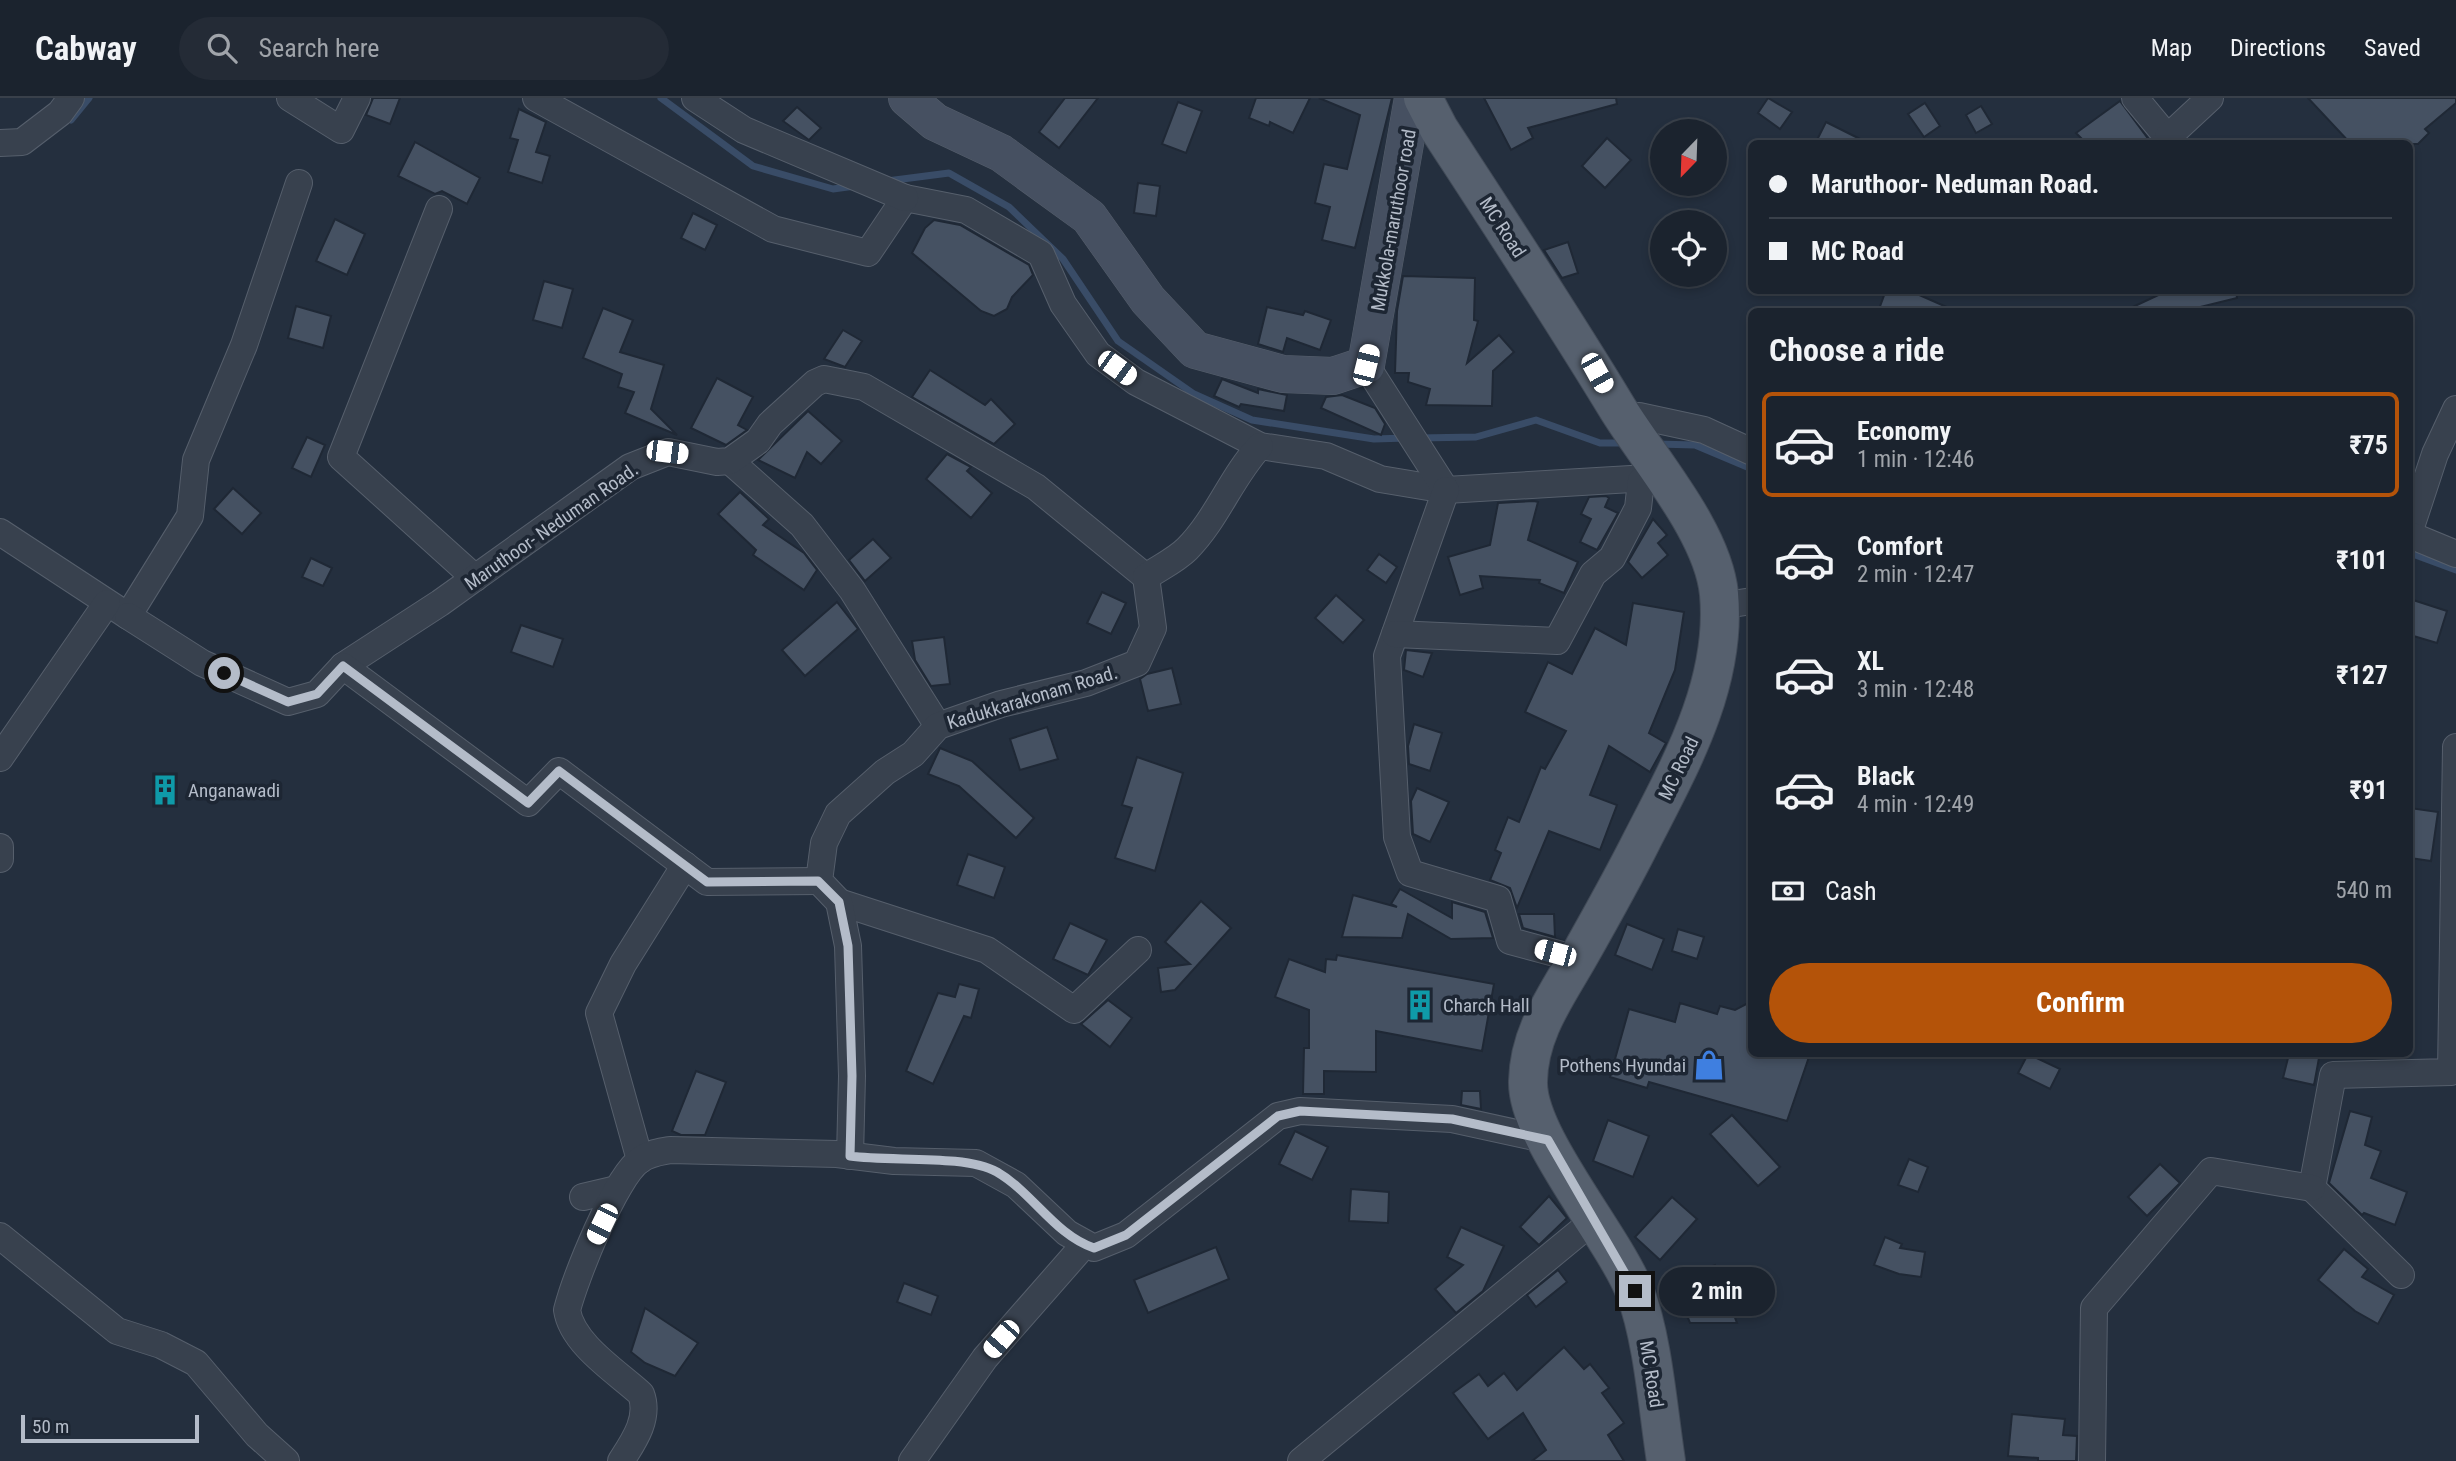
<!DOCTYPE html>
<meta charset="utf-8">
<style>
body{margin:0;font-family:"Roboto Condensed",sans-serif;background:#242b36;color:#f1f3f6;height:100vh;display:flex;flex-direction:column;font-size:26px;white-space:nowrap}
*{box-sizing:border-box;margin:0}
p{font-size:23px;color:#a0a4aa}
.icon{flex:none;width:38px;height:38px;fill:none;stroke:currentColor;stroke-width:2;stroke-linecap:round;stroke-linejoin:round}
.map{position:relative;flex:1;overflow:hidden}
.sheet{position:absolute;left:1748px;top:210px;width:665px;height:749px;display:flex;flex-direction:column;background:#1b232e;border-radius:10px;box-shadow:0 4px 10px #0003,0 0 0 2px #39404a}
.sheet>*{flex:none}
.top-card{position:absolute;left:1748px;top:42px;width:665px;height:154px;border-radius:10px;box-shadow:0 4px 10px #0003,0 0 0 2px #39404a;display:grid;align-content:center;height:154px;padding:0 21px;background:#1b232e}
.needle{width:46px;rotate:203deg}
.tools{position:absolute;left:1650px;top:21px;display:grid;gap:14px}
.tools a{display:grid;place-items:center;width:77px;height:77px;border-radius:50%;background:#1b232e;box-shadow:0 4px 10px #0003,0 0 0 2px #39404a;font-size:35px}
.scale{position:absolute;left:21px;bottom:18px;width:178px;box-sizing:border-box;padding-left:7px;border:4px solid #b4bcc9;border-top:0;font-size:19px;line-height:24px;white-space:nowrap;color:#b4bcc9;-webkit-text-stroke:5px #1d2633;paint-order:stroke}
.end{position:absolute;width:32px;height:32px;margin:-16px;border:9px solid #b4bcc9;background:#111;box-shadow:0 0 0 4px #111}
.from{border-radius:50%}
.bubble{position:absolute;height:49px;border-radius:24px;background:#1b232e;box-shadow:0 4px 10px #0003,0 0 0 2px #39404a;font-size:23px;font-weight:700;line-height:49px;text-align:center}
.car{position:absolute;width:21px;height:42px;margin:-21px -10px;border-radius:9px;box-shadow:0 0 5px 2px #0007;background:linear-gradient(#fff 24%,#345 0 40%,#fff 0 76%,#345 0 86%,#fff 0)}
.top-card b{display:flex;align-items:center;gap:24px;height:66px;font-size:26px}
.top-card b+b{border-top:2px solid #39404a}
.top-card i{width:18px;height:18px;background:#f1f3f6}
ul{padding:0;list-style:none}
li{display:flex;align-items:center;gap:21px;height:105px;margin:0 14px 10px;padding:0 7px;border:4px solid transparent;border-radius:10px}
li div{flex:1}
li b{display:block;font-size:26px}
li em{font-style:normal;font-weight:700}
li.active{border-color:#b45309}
li>.icon{width:63px;height:63px;stroke-width:1.5}
h2{padding:0 21px;font-size:32px;line-height:84px}
.pay{display:flex;align-items:center;gap:18px;height:77px;padding:0 21px;font-size:26px}
.pay p{margin-inline-start:auto}
.button{display:flex;gap:14px;margin-top:auto;padding:14px 21px}
.button a{flex:1;height:80px;border-radius:42px;background:#b45309;color:#fff;font-size:28px;font-weight:700;line-height:80px;text-align:center}
header{display:flex;align-items:center;gap:42px;box-sizing:border-box;height:98px;padding:0 35px;background:#1b232e;border-bottom:2px solid #39404a}
header strong{font-size:33px}
nav{display:flex;gap:38px;margin-inline-start:auto;font-size:24px}
.search{width:490px;height:63px;background:#242b36;display:flex;align-items:center;gap:18px;box-sizing:border-box;padding:0 24px;border-radius:38px;color:#a0a4aa;font-size:26px}
.map>svg:first-child{display:block}
.lines{fill:none;stroke-linecap:round;stroke-linejoin:round}
.stream{stroke:#394c67;stroke-width:7}
.building{fill:#455162;stroke:#1f2835;stroke-width:2}
.street-casing{stroke:#565f6c;stroke-width:28}
.secondary-casing{stroke:#565f6c;stroke-width:38}
.primary-casing{stroke:#414a57;stroke-width:40}
.street{stroke:#38414e;stroke-width:26}
.secondary{stroke:#465061;stroke-width:37}
.primary{stroke:#56606e;stroke-width:38}
.route{stroke:#b4bcc9;stroke-width:9}
.labels{text-anchor:middle;stroke-width:7;stroke-linejoin:round;paint-order:stroke}
.street-label{font-size:19px;fill:#b4bcc9;stroke:#1d2633}
.poi-label{font-size:19px;fill:#b4bcc9;stroke:#1d2633;text-anchor:start}
</style>
<header>
<strong>Cabway</strong>
<div class="search"><svg class="icon" aria-label="search" viewBox="0 0 24 24"><circle cx="10" cy="10" r="6"/><path d="M15 15l6 6"/></svg>Search here</div>
<nav><a>Map</a><a>Directions</a><a>Saved</a></nav>
</header>
<div class="map">
<svg width="2456" height="1363" viewBox="0 0 2456 1363">
<rect width="100%" height="100%" fill="#242f3e"/>
<g class="lines">
<g class="stream">
<polyline points="661,0 753,68 833,91 855,88"/>
<polyline points="71,22 89,0"/>
<polyline points="887,83 949,75 1009,109 1063,161 1118,243 1194,296 1252,322 1374,341 1407,340"/>
<polyline points="1419,340 1476,339 1536,322 1600,345 1625,345"/>
<polyline points="1657,346 1695,347 1752,371"/>
<polyline points="2410,455 2456,472"/>
</g>
</g>
<g class="building">
<polygon points="373,0 400,0 390,26 366,17"/>
<polygon points="1065,0 1098,0 1059,50 1039,34"/>
<polygon points="1256,0 1310,0 1293,35 1270,24 1269,28 1249,20"/>
<polygon points="1319,0 1392,0 1355,150 1322,142 1330,109 1315,105 1324,66 1347,71 1360,17"/>
<polygon points="1484,0 1616,0 1617,6 1528,30 1533,40 1511,52"/>
<polygon points="1768,0 1792,14 1780,31 1758,15"/>
<polygon points="2308,0 2456,0 2456,5 2425,31 2429,35 2418,46 2351,46"/>
<polygon points="2120,3 2152,46 2087,46 2076,35"/>
<polygon points="1178,4 1202,13 1186,55 1162,46"/>
<polygon points="1925,5 1940,28 1924,39 1908,16"/>
<polygon points="1981,8 1992,26 1976,35 1966,17"/>
<polygon points="797,9 821,30 809,42 783,23"/>
<polygon points="519,11 546,24 536,54 550,58 542,85 508,74 518,42 510,40"/>
<polygon points="1826,24 1870,46 1815,46"/>
<polygon points="1607,40 1631,62 1605,90 1582,68"/>
<polygon points="415,44 480,80 467,106 442,93 435,96 398,78"/>
<polygon points="1138,85 1160,88 1156,118 1134,115"/>
<polygon points="693,115 717,127 705,152 681,140"/>
<polygon points="335,121 365,136 347,177 316,163"/>
<polygon points="934,122 960,127 1029,167 1033,177 1012,199 1007,211 994,218 981,213 912,155 925,130"/>
<polygon points="1568,144 1578,175 1562,180 1544,152"/>
<polygon points="1403,178 1475,180 1474,222 1478,223 1467,265 1499,237 1514,254 1493,273 1492,308 1426,307 1430,291 1408,284 1409,275 1395,275 1397,213"/>
<polygon points="544,183 573,191 562,230 533,222"/>
<polygon points="1886,192 1908,192 1958,214 1878,214"/>
<polygon points="2169,192 2236,192 2237,200 2180,214 2122,214"/>
<polygon points="296,208 331,218 323,250 288,240"/>
<polygon points="1267,209 1303,217 1305,213 1331,222 1320,252 1287,240 1283,254 1258,246"/>
<polygon points="603,210 633,222 620,254 664,267 651,311 677,337 625,315 634,294 618,289 622,276 583,260"/>
<polygon points="843,232 862,243 845,269 824,261"/>
<polygon points="930,272 985,307 991,301 1015,326 994,346 912,299"/>
<polygon points="717,280 753,299 738,327 747,332 726,347 691,330"/>
<polygon points="1222,281 1258,295 1258,291 1287,297 1284,313 1241,306 1239,309 1214,298"/>
<polygon points="1342,297 1375,310 1385,326 1381,337 1321,310 1326,299"/>
<polygon points="808,313 842,343 821,366 807,354 795,380 758,362"/>
<polygon points="307,339 325,347 311,379 292,370"/>
<polygon points="947,356 971,369 967,373 992,395 971,420 926,381"/>
<polygon points="233,390 261,415 242,436 214,411"/>
<polygon points="740,394 769,421 763,427 804,455 817,472 804,492 753,457 756,452 718,416"/>
<polygon points="1606,398 1609,400 1605,409 1618,415 1597,452 1580,444 1591,421 1581,416 1589,399"/>
<polygon points="1534,403 1538,404 1528,442 1578,464 1564,495 1539,485 1540,482 1480,478 1483,490 1460,497 1448,459 1490,447 1498,405"/>
<polygon points="1653,421 1667,437 1658,445 1668,457 1642,480 1628,464"/>
<polygon points="873,441 891,460 865,483 849,462"/>
<polygon points="1379,456 1397,469 1386,485 1367,472"/>
<polygon points="311,460 332,470 323,488 302,479"/>
<polygon points="1102,494 1126,505 1111,536 1087,525"/>
<polygon points="1336,497 1364,522 1343,545 1315,520"/>
<polygon points="2413,502 2447,513 2437,545 2410,537"/>
<polygon points="837,504 858,531 805,578 782,552"/>
<polygon points="1633,505 1684,514 1675,572 1649,635 1666,645 1650,674 1609,648 1590,697 1617,707 1600,752 1549,733 1517,810 1510,790 1490,782 1501,755 1495,752 1508,719 1519,724 1541,669 1545,671 1566,633 1525,614 1548,564 1572,576 1595,530 1626,547"/>
<polygon points="521,527 563,541 553,569 511,554"/>
<polygon points="944,539 950,586 931,588 915,562 912,543"/>
<polygon points="1406,552 1432,555 1423,579 1404,572"/>
<polygon points="1172,570 1181,606 1148,613 1140,581 1147,576"/>
<polygon points="1414,626 1442,635 1430,673 1409,666 1408,648"/>
<polygon points="1047,629 1058,661 1020,672 1010,641"/>
<polygon points="940,650 972,663 1034,720 1016,740 959,688 928,676"/>
<polygon points="1137,659 1183,675 1155,773 1115,760 1132,710 1122,707"/>
<polygon points="1417,690 1449,704 1430,744 1413,736 1411,703"/>
<polygon points="2410,710 2438,714 2431,763 2410,760"/>
<polygon points="968,756 1005,769 994,800 957,787"/>
<polygon points="1400,791 1452,820 1452,804 1485,814 1493,840 1451,841 1408,816 1402,840 1342,839 1353,797 1397,809 1391,806"/>
<polygon points="1201,803 1231,830 1175,892 1161,894 1158,870 1190,866 1165,844"/>
<polygon points="1519,816 1554,816 1555,839 1523,830"/>
<polygon points="1070,825 1107,842 1088,877 1053,861"/>
<polygon points="1627,826 1664,841 1652,872 1615,857"/>
<polygon points="1678,831 1704,839 1697,861 1672,853"/>
<polygon points="1337,857 1494,886 1482,953 1376,933 1376,974 1324,973 1324,996 1303,996 1304,950 1309,950 1309,912 1275,899 1289,861 1325,874 1326,861 1336,862"/>
<polygon points="959,886 979,891 971,920 964,918 933,986 906,973 938,895 955,899"/>
<polygon points="1108,902 1132,920 1110,949 1081,926"/>
<polygon points="1752,903 1752,956 1810,956 1787,1023 1649,984 1647,990 1610,979 1629,911 1675,924 1680,905 1717,916 1720,908 1735,912"/>
<polygon points="2028,956 2060,971 2050,991 2018,975"/>
<polygon points="2289,956 2319,960 2314,987 2283,980"/>
<polygon points="696,973 726,984 705,1037 681,1037 672,1033"/>
<polygon points="1462,993 1480,993 1481,1011 1461,1007"/>
<polygon points="2350,1013 2372,1019 2365,1047 2381,1053 2371,1080 2407,1094 2395,1127 2364,1115 2362,1117 2329,1085"/>
<polygon points="1732,1017 1780,1069 1758,1088 1710,1036"/>
<polygon points="1608,1022 1649,1038 1633,1079 1593,1063"/>
<polygon points="1295,1033 1328,1049 1312,1082 1279,1066"/>
<polygon points="1909,1061 1928,1069 1918,1094 1898,1087"/>
<polygon points="2160,1066 2180,1085 2147,1118 2128,1099"/>
<polygon points="1351,1091 1389,1094 1388,1125 1349,1123"/>
<polygon points="1549,1098 1567,1120 1539,1147 1520,1129"/>
<polygon points="1672,1099 1697,1121 1660,1162 1635,1139"/>
<polygon points="1461,1129 1504,1148 1483,1193 1456,1215 1435,1191 1463,1167 1447,1159"/>
<polygon points="1885,1139 1902,1146 1900,1150 1925,1154 1921,1179 1899,1176 1874,1167"/>
<polygon points="1216,1149 1229,1181 1148,1215 1134,1182"/>
<polygon points="2344,1151 2368,1171 2362,1179 2394,1197 2378,1226 2355,1213 2318,1182"/>
<polygon points="1715,1167 1737,1225 1690,1225 1673,1183"/>
<polygon points="1558,1172 1567,1184 1536,1209 1527,1197"/>
<polygon points="904,1185 938,1198 931,1217 897,1204"/>
<polygon points="645,1210 698,1245 675,1278 645,1265 631,1254"/>
<polygon points="1564,1249 1584,1271 1590,1266 1609,1290 1602,1295 1624,1325 1608,1337 1624,1363 1532,1363 1546,1352 1523,1315 1488,1341 1453,1295 1479,1276 1488,1288 1504,1275 1517,1292"/>
<polygon points="2012,1316 2065,1321 2063,1337 2077,1338 2076,1363 2038,1363 2038,1360 2008,1358"/>
</g>
<g class="lines">
<g class="street-casing">
<g id="street">
<polyline points="290,0 341,32 357,0"/>
<polyline points="536,0 773,131 868,155 905,100 966,112 1041,156 1063,206 1098,256 1136,284 1260,348 1326,358 1380,381 1446,392 1665,379"/>
<polyline points="695,0 744,32 905,100"/>
<polyline points="2135,0 2173,46"/>
<polyline points="2168,39 2210,0"/>
<polyline points="0,45 22,44 60,15 71,0"/>
<polyline points="439,111 341,359 475,480"/>
<polyline points="1366,267 1446,392"/>
<polyline points="1639,318 1704,332 1752,354"/>
<polyline points="730,363 802,427 852,492 938,628"/>
<polyline points="1446,392 1387,558 1397,739 1410,775 1498,801 1510,843 1577,861"/>
<polyline points="2410,432 2435,356 2456,311"/>
<polyline points="0,434 128,518 190,418 196,362 244,247 299,85"/>
<polyline points="2410,437 2456,456"/>
<polyline points="1719,508 1752,503"/>
<polyline points="128,518 202,565 288,604 317,596 343,568 440,505 630,369 668,354 717,364 730,363 758,343 770,326 815,285 824,281 864,289 1036,389 1146,479"/>
<polyline points="1395,536 1557,543 1593,476 1612,460 1638,410 1641,383"/>
<polyline points="343,568 528,705 559,673 707,784 819,783"/>
<polyline points="0,660 107,505"/>
<polyline points="0,749 0,761"/>
<polyline points="839,804 987,852 1074,912 1138,852"/>
<path d="M850 1058 852 978 848 848 839 804 819 783 824 745 838 716 885 674 913 656 938 628 1001 606 1086 585 1137 565 1153 530 1146 479C1159 470 1176 462 1187 451 1217 421 1231 379 1260 348"/>
<polyline points="640,1062 599,915 623,866 685,767"/>
<polyline points="583,1099 617,1091"/>
<polyline points="0,1138 117,1233 161,1247 196,1265 257,1337 286,1363"/>
<polyline points="2401,1177 2312,1090 2333,977 2451,974 2456,649"/>
<path d="M621 1363C634 1343 650 1320 641 1296 617 1274 572 1246 567 1212 575 1181 615 1079 640 1062 649 1055 660 1054 670 1052L837 1056 894 1063 976 1065 1016 1087 1067 1135 1094 1150 1126 1137 1278 1018 1300 1013 1452 1021 1548 1042"/>
<polyline points="912,1363 985,1260 1084,1147"/>
<polyline points="1301,1363 1594,1122"/>
<polyline points="2092,1363 2094,1210 2211,1073 2312,1090"/>
</g>
</g>
<g class="secondary-casing">
<polyline id="secondary" points="907,0 935,24 1001,55 1089,119 1148,202 1195,252 1283,276 1333,278 1366,267 1413,0"/>
</g>
<g class="primary-casing">
<path id="primary" d="M1423 0 1439 31C1499 123 1559 214 1616 308 1648 361 1713 433 1719 496 1727 585 1681 666 1642 742 1622 782 1600 821 1578 860 1555 900 1529 935 1528 983 1526 1038 1613 1138 1635 1194 1653 1241 1658 1312 1666 1363"/>
</g>
<use href="#street" class="street"/>
<use href="#secondary" class="secondary"/>
<use href="#primary" class="primary"/>
</g>
<g class="lines">
<path class="route" d="M224 575 288 604 317 596 343 568 528 705 559 673 707 784 818 783 839 804 848 848 852 978 850 1058C891 1064 964 1056 997 1074 1033 1095 1055 1137 1094 1150L1126 1137 1278 1018 1300 1013 1452 1021 1548 1042 1635 1193"/>
</g>
<defs>
<g id="building-bare" transform="scale(2.415)"><path d="M-4-6H4V6H1V3H-1V6H-4ZM-2.5-4.3h1.7v1.8h-1.7ZM.8-4.3h1.7v1.8H.8ZM-2.5-1h1.7V.8h-1.7ZM.8-1h1.7V.8H.8Z" fill="#0f9aa8" stroke="#1d2633" stroke-width="2.5" paint-order="stroke"/></g>
<g id="shop-bare" transform="scale(2.415)"><path d="M-5-2.5h2.3a2.7 3.5 0 0 1 5.4 0H5L5.5 6h-11ZM-1.5-2.5h3a1.5 2.3 0 0 0-3 0Z" fill="#3f7fe0" stroke="#1d2633" stroke-width="2.5" paint-order="stroke"/></g>
</defs>
<g fill-rule="evenodd">
<use href="#building-bare" x="165" y="692"/>
<use href="#building-bare" x="1420" y="907"/>
<use href="#shop-bare" x="1709" y="967"/>
</g>
<g class="labels">
<g class="street-label">
<text transform="translate(1393 122) rotate(-80)" y="7">Mukkola-maruthoor road</text>
<text transform="translate(1503 129) rotate(57)" y="7">MC Road</text>
<text transform="translate(551 428) rotate(-35)" y="7">Maruthoor- Neduman Road.</text>
<text transform="translate(1032 599) rotate(-17)" y="7">Kadukkarakonam Road.</text>
<text transform="translate(1678 670) rotate(-64)" y="7">MC Road</text>
<text transform="translate(1652 1276) rotate(81)" y="7">MC Road</text>
</g>
<g class="poi-label">
<text x="188" y="699">Anganawadi</text>
<text x="1443" y="914">Charch Hall</text>
<text x="1686" y="974" text-anchor="end">Pothens Hyundai</text>
</g>
</g>
</svg>
<div class="tools">
<a><svg class="needle" viewBox="-14 -14 28 28"><path d="M0-13l5 13h-10z" fill="#e53935"/><path d="M0 13l5-13h-10z" fill="#a0a4aa"/></svg></a>
<a><svg class="icon" aria-label="locate" viewBox="0 0 24 24"><circle cx="12" cy="12" r="6"/><path d="M12 2v4M12 18v4M2 12h4M18 12h4"/></svg></a>
</div>
<div class="scale">50 m</div>
<i class="end from" style="left:224px;top:575px"></i>
<i class="end" style="left:1635px;top:1193px"></i>
<div class="bubble" style="left:1659px;top:1169px;width:116px">2 min</div>
<i class="car" style="left:1366px;top:267px;rotate:14deg"></i>
<i class="car" style="left:1117px;top:270px;rotate:126deg"></i>
<i class="car" style="left:1597px;top:275px;rotate:151deg"></i>
<i class="car" style="left:667px;top:354px;rotate:97deg"></i>
<i class="car" style="left:1555px;top:855px;rotate:285deg"></i>
<i class="car" style="left:602px;top:1126px;rotate:206deg"></i>
<i class="car" style="left:1001px;top:1241px;rotate:221deg"></i>
<div class="top-card">
<b><i class="from"></i>Maruthoor- Neduman Road.</b>
<b><i></i>MC Road</b>
</div>
<section class="sheet">
<h2>Choose a ride</h2>
<ul>
<li class="active"><svg class="icon" aria-label="car" viewBox="0 0 24 24"><path d="M5 17H2v-5l4-1 3-4h7l3 4 3 1v5h-3M9 17h6M6 11h13"/><circle cx="7" cy="17" r="2"/><circle cx="17" cy="17" r="2"/></svg><div><b>Economy</b><p>1 min · 12:46</p></div><em>₹75</em></li>
<li><svg class="icon" aria-label="car" viewBox="0 0 24 24"><path d="M5 17H2v-5l4-1 3-4h7l3 4 3 1v5h-3M9 17h6M6 11h13"/><circle cx="7" cy="17" r="2"/><circle cx="17" cy="17" r="2"/></svg><div><b>Comfort</b><p>2 min · 12:47</p></div><em>₹101</em></li>
<li><svg class="icon" aria-label="car" viewBox="0 0 24 24"><path d="M5 17H2v-5l4-1 3-4h7l3 4 3 1v5h-3M9 17h6M6 11h13"/><circle cx="7" cy="17" r="2"/><circle cx="17" cy="17" r="2"/></svg><div><b>XL</b><p>3 min · 12:48</p></div><em>₹127</em></li>
<li><svg class="icon" aria-label="car" viewBox="0 0 24 24"><path d="M5 17H2v-5l4-1 3-4h7l3 4 3 1v5h-3M9 17h6M6 11h13"/><circle cx="7" cy="17" r="2"/><circle cx="17" cy="17" r="2"/></svg><div><b>Black</b><p>4 min · 12:49</p></div><em>₹91</em></li>
</ul>
<div class="pay"><svg class="icon" aria-label="cash" viewBox="0 0 24 24"><path d="M3 7h18v10H3z"/><circle cx="12" cy="12" r="2"/></svg>Cash<p>540 m</p></div>
<div class="button"><a>Confirm</a></div>
</section>
</div>
